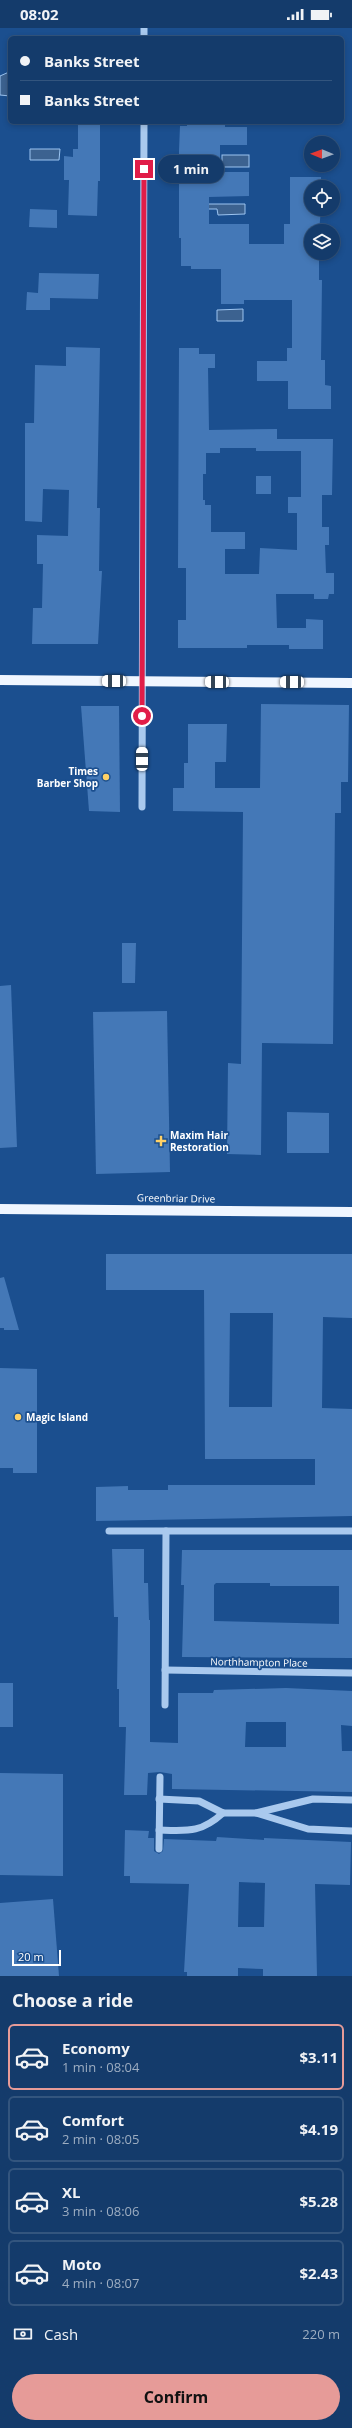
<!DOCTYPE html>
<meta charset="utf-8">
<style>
body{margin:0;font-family:"Open Sans",sans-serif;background:#1d4271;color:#f1f3f6;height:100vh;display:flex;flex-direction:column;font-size:15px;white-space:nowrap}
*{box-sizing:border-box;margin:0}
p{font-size:13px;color:#9dadc1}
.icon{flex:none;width:22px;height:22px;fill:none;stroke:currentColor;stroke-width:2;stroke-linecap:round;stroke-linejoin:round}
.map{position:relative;height:1948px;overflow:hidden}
.drawer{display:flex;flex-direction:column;background:#143b6b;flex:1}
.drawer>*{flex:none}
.top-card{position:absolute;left:8px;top:8px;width:336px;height:88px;border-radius:6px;box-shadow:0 2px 6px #0003,0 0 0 1px #33557e;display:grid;align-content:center;height:88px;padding:0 12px;background:#143b6b}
.needle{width:26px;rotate:271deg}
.fabs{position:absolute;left:304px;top:108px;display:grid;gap:8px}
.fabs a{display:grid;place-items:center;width:36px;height:36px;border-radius:50%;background:#143b6b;box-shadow:0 2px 6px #0003,0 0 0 1px #33557e;font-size:20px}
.scale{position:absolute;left:12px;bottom:10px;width:49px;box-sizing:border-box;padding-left:4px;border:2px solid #fff;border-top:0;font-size:11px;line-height:14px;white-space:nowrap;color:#fff;-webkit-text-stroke:3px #1b4f8f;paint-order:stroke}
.end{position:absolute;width:18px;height:18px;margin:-9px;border:5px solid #e11d48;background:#fff;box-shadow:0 0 0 2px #fff}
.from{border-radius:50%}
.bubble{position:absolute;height:28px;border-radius:14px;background:#143b6b;box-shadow:0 2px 6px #0003,0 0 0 1px #33557e;font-size:13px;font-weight:700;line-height:28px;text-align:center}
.car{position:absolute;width:12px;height:24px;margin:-12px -6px;border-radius:5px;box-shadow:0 0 3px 1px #0007;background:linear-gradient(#fff 24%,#345 0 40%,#fff 0 76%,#345 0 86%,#fff 0)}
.top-card b{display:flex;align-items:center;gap:14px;height:38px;font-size:15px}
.top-card b+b{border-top:1px solid #33557e}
.top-card i{width:10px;height:10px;background:#f1f3f6}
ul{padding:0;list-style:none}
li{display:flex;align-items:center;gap:12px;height:66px;margin:0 8px 6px;padding:0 4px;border:2px solid #33557e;border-radius:6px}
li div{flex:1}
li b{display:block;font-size:15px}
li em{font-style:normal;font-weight:700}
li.selected{border-color:#e69b98}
li>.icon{width:36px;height:36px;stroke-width:1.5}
h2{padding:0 12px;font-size:18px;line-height:48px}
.pay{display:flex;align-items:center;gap:10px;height:44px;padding:0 12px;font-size:15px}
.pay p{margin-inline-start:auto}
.action{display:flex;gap:8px;margin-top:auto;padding:8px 12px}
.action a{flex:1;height:46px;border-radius:24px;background:#e69b98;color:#111;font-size:16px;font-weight:700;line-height:46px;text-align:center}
.status{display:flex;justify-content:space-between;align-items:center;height:28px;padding:0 20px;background:#143b6b;direction:ltr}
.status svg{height:11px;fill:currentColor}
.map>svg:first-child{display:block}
.water{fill:#3c6290;stroke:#9cc4f0}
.building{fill:#4478b7;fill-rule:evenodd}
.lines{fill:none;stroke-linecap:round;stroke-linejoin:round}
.minor{stroke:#a9c9ee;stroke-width:7}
.major{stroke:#f0f6ff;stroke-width:10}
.route{stroke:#e11d48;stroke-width:5}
.poi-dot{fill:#ffd166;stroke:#1b4f8f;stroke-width:1.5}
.labels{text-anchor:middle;stroke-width:3.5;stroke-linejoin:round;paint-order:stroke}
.poi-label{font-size:10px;font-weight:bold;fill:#fff;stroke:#1b4f8f;text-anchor:start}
.street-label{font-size:10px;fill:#fff;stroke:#1b4f8f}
</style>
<div class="status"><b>08:02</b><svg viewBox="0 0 49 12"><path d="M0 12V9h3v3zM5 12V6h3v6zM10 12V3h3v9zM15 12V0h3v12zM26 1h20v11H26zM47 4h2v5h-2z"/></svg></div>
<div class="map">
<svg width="352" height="1948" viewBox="0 0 352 1948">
<rect width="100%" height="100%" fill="#1b4f8f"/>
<g class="water">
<polygon points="9,44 10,68 0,67 0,48"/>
<polygon points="30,121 60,121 59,132 30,132"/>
<rect x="222" y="127" width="27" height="12"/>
<polygon points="208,176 245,176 245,186 218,187 217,181 208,181"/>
<polygon points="243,281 243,293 217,293 217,282"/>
</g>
<g class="building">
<polygon points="78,94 100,94 100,153 98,153 97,188 68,187 69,152 64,152 64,128 73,129 73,121 78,121"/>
<polygon points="187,94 225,94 225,99 247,99 247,117 220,117 220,144 249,144 249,168 209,169 209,196 249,196 249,216 284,216 284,196 290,196 290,149 321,149 321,159 311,159 311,181 321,181 319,203 311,203 311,225 319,225 319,252 322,252 321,332 325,332 325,357 331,358 331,381 288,381 288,353 257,353 257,333 287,333 287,320 292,320 292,272 244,272 244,276 221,276 221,241 191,241 191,238 181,238 181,210 179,210 179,123 180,98 187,98"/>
<polygon points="30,181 57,182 57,200 29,199"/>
<polygon points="39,245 99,246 98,271 50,270 50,282 26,282 27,264 38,265"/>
<polygon points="66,319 100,320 97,480 100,480 99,543 102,543 98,616 32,616 33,580 42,580 43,536 37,536 37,507 68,508 69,462 43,461 42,494 25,493 25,395 34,395 35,337 66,338"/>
<path d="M179 320H199V326H215V340H208L209 402 277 401V411H333L332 467H322V499H329V517H325L326 545H334V566H329L328 571H314V566H276L277 600H306V591L323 592V621H289V617H247V620H178V592H186V540H178ZM220 420H256V423H301V469H288V485H297V522L260 520 259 546H225V521H245V504H211V477H205V472H203V446H206V425H220Z"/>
<rect x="256" y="448" width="15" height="18"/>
<polygon points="261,676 349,677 348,754 341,754 341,785 335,785 333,1016 262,1015 261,1127 227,1126 228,1035 241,1036 243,784 173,783 173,760 184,760 184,735 188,735 188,696 227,696 226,734 215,734 215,760 260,760"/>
<polygon points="81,678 119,678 120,784 89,783"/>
<polygon points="122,915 136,915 135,955 122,955"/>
<polygon points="11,957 17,1119 0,1120 0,958"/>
<polygon points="167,983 170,1144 96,1146 93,984"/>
<polygon points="287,1084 329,1085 329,1125 287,1125"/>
<path d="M106 1226H352V1290L323 1289 322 1380 352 1381V1488L96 1493V1459L128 1458V1462H168V1457H315V1431H205L204 1262H106ZM230 1285H273L272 1379H229Z"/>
<polygon points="4,1249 19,1302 4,1302 4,1300 0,1300 0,1250"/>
<polygon points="0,1340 37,1341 37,1445 13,1445 13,1440 0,1440"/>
<path d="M112 1521H144V1555H148L149 1592H150V1714L178 1715V1665H213L214 1662 286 1660 352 1663V1698L341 1697 342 1723H352V1764L172 1761V1746L160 1744 148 1745 147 1767H124L126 1699H119V1661H117L118 1589H114ZM246 1694H286V1719H245Z"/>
<path d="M182 1522H352V1630L182 1629 184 1557H181ZM216 1555H270V1558H339V1596L214 1593V1557Z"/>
<rect x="0" y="1655" width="13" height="44"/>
<polygon points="0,1745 63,1746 63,1848 0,1847"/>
<path d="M125 1802 149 1803 148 1810H154V1823L159 1826 163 1823 164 1811 216 1813 217 1809 264 1812V1810L351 1814 350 1857 315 1856 317 1948H263V1941L238 1940V1948H187V1944H184L189 1856 130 1855V1848H124ZM239 1854 265 1855 264 1899H238Z"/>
<polygon points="53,1871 59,1948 0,1948 0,1875"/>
</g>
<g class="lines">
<g class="minor">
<polyline points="144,10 144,0"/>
<polyline points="142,779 144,94"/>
<polyline points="109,1503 352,1503"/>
<polyline points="165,1642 352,1645"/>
<polyline points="165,1677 166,1503"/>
<polyline points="159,1771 199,1773 223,1785 256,1785 313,1771 352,1772"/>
<polyline points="256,1785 308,1801 352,1803"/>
<path d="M159 1802C188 1803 201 1805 223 1785"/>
<polyline points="159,1821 160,1749"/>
</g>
<g class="major">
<polyline points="0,652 352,655"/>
<polyline points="0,1181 352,1184"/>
</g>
</g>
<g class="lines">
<polyline class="route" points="142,688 144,141"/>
</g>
<g class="poi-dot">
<circle cx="106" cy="749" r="4"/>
<path d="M159 1107h4v4h4v4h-4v4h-4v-4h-4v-4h4z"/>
<circle cx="18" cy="1389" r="4"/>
</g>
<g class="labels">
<g class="poi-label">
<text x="98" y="747" text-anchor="end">Times<tspan x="98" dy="12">Barber Shop</tspan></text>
<text x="170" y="1111">Maxim Hair<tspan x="170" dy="12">Restoration</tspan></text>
<text x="26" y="1393">Magic Island</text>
</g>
<g class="street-label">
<text transform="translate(176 1170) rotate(1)" y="4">Greenbriar Drive</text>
<text transform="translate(259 1634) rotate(1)" y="4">Northhampton Place</text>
</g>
</g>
</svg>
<div class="fabs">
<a><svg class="needle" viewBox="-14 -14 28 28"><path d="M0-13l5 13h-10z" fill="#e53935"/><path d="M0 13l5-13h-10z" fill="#9dadc1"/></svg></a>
<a><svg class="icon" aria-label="locate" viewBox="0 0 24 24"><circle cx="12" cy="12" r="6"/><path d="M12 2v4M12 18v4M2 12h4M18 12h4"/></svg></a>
<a><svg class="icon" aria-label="layers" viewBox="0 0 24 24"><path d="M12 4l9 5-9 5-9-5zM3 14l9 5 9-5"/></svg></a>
</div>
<div class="scale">20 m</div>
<i class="end from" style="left:142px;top:688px"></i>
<i class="end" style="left:144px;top:141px"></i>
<div class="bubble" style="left:158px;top:127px;width:66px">1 min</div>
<i class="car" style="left:114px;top:653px;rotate:270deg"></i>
<i class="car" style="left:217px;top:654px;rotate:271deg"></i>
<i class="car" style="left:292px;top:654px;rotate:270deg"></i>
<i class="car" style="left:142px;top:731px;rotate:0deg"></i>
<div class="top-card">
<b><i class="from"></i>Banks Street</b>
<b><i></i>Banks Street</b>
</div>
</div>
<section class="drawer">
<h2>Choose a ride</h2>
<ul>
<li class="selected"><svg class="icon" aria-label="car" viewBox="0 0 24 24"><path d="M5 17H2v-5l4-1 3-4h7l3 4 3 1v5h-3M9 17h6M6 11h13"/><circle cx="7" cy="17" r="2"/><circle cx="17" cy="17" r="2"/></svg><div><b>Economy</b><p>1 min · 08:04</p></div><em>$3.11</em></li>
<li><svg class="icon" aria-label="car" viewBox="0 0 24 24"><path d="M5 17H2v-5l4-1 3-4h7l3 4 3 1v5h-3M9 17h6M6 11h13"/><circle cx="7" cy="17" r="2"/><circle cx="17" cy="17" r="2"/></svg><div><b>Comfort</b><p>2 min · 08:05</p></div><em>$4.19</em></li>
<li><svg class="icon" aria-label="car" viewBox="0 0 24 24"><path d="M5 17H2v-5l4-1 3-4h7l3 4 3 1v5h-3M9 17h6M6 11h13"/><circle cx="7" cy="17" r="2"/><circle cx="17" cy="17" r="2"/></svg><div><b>XL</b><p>3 min · 08:06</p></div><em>$5.28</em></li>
<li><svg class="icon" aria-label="car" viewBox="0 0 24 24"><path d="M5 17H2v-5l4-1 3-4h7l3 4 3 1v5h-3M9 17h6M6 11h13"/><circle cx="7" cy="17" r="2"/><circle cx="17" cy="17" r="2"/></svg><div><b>Moto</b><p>4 min · 08:07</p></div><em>$2.43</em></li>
</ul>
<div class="pay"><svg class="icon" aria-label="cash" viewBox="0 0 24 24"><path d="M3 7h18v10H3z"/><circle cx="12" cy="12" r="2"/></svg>Cash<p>220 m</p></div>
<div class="action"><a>Confirm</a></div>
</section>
